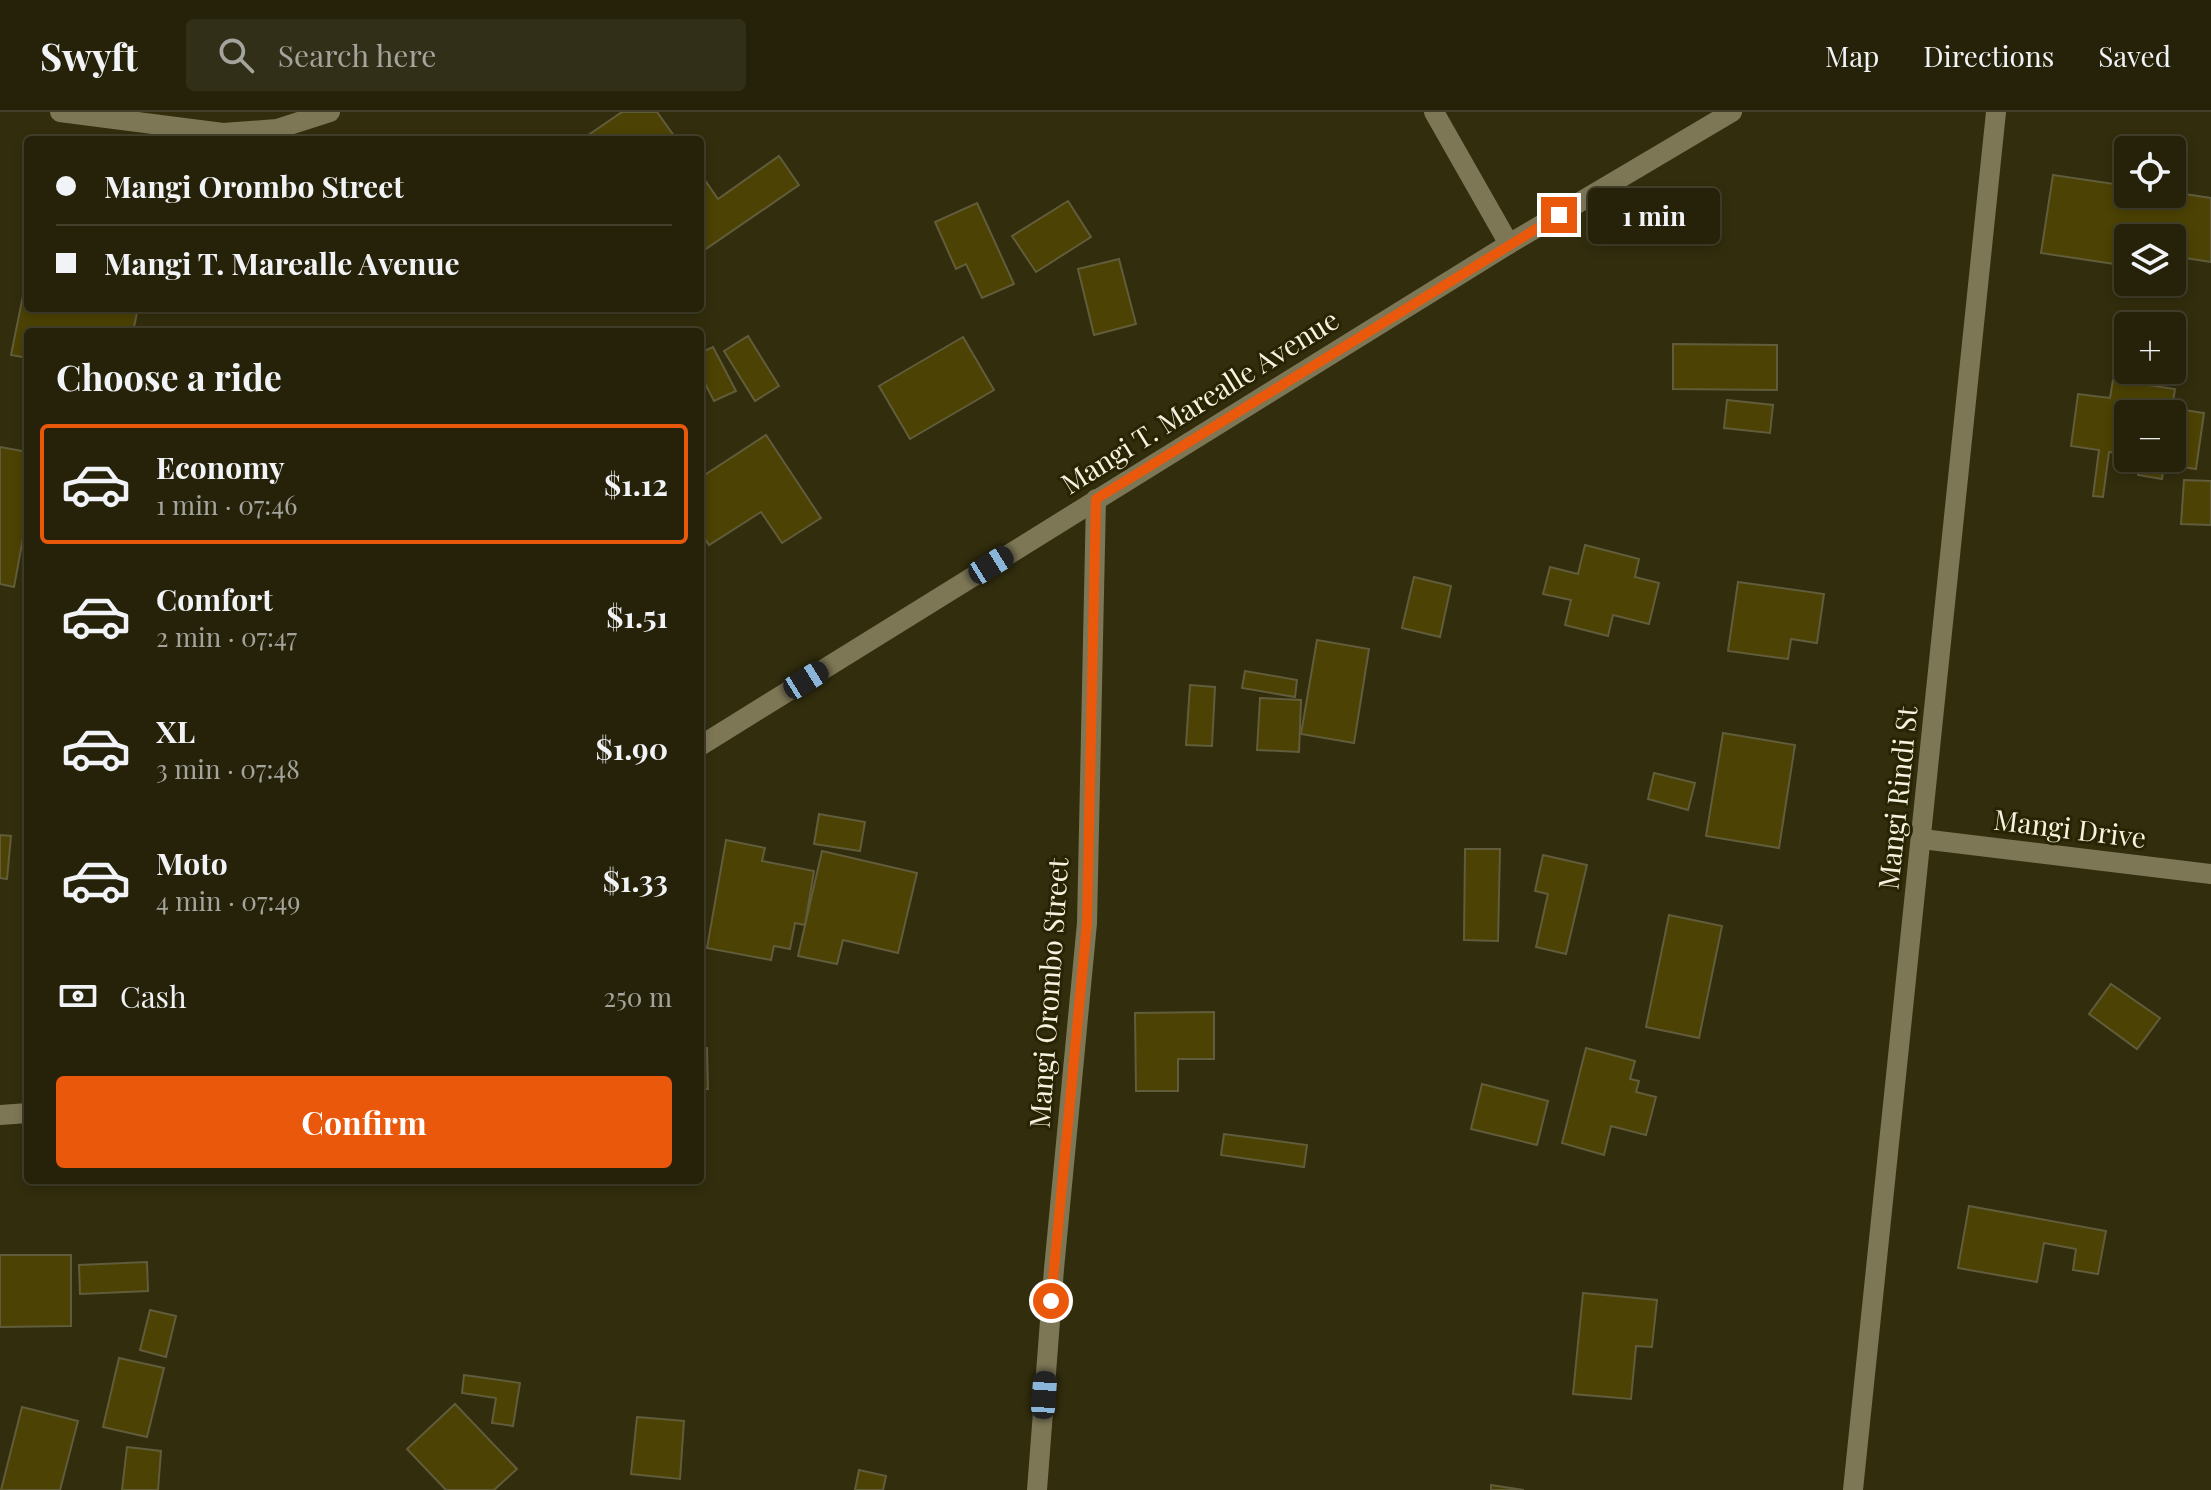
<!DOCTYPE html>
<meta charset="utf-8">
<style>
body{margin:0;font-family:"Playfair Display",serif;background:#322f18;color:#f1f3f6;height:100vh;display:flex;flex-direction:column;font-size:30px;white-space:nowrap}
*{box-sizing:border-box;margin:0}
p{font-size:26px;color:#a4a49c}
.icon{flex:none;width:44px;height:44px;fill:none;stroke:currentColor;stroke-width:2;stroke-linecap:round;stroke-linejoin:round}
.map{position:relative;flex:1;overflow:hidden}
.sheet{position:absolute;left:24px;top:216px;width:680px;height:856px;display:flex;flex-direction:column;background:#26220a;border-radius:8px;box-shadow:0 4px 12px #0003,0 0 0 2px #423f2b}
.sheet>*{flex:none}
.top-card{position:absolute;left:24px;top:24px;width:680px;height:176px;border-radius:8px;box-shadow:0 4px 12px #0003,0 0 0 2px #423f2b;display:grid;align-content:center;height:176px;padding:0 32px;background:#26220a}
.tools{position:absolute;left:2114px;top:24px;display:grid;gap:16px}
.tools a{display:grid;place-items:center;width:72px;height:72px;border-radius:8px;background:#26220a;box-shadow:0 4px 12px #0003,0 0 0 2px #423f2b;font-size:40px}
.end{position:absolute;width:36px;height:36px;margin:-18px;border:10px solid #ea580c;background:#fff;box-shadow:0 0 0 4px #fff}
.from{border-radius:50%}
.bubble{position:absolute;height:56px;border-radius:8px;background:#26220a;box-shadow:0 4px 12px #0003,0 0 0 2px #423f2b;font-size:26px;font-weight:700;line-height:56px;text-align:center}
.car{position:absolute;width:24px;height:48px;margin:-24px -12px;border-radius:10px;box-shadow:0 0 6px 2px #0007;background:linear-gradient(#222 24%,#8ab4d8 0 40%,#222 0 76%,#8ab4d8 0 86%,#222 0)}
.top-card b{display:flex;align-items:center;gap:28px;height:76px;font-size:30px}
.top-card b+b{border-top:2px solid #423f2b}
.top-card i{width:20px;height:20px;background:#f1f3f6}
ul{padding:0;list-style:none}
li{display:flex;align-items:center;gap:24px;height:120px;margin:0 16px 12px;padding:0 16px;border:4px solid transparent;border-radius:8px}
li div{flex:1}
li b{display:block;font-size:30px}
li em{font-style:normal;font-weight:700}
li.current{border-color:#ea580c}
li>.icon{width:72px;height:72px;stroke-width:1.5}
h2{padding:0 32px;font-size:36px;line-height:96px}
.pay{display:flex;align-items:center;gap:20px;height:88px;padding:0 32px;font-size:30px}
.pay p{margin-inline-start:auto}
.cta{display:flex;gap:16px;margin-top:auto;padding:16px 32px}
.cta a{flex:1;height:92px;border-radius:8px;background:#ea580c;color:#fff;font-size:32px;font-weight:700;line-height:92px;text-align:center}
header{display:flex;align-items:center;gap:48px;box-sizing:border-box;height:112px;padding:0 40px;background:#26220a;border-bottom:2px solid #423f2b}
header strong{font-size:38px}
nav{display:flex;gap:44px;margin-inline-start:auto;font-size:28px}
.search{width:560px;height:72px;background:#322f18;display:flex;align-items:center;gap:20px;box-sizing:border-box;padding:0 28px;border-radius:8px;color:#a4a49c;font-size:30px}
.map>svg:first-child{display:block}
.building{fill:#4c4203;stroke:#615c3b;stroke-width:2}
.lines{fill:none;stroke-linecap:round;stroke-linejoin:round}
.minor{stroke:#7d7756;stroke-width:20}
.route{stroke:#ea580c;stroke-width:10}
.labels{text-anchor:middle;stroke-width:6;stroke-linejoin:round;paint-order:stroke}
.street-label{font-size:28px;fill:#f5f2e0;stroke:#282303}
</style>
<header>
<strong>Swyft</strong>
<div class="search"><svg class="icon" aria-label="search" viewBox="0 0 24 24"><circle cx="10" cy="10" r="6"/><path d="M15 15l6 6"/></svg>Search here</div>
<nav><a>Map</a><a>Directions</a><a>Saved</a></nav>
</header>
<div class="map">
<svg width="2211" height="1378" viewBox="0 0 2211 1378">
<rect width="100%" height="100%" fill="#322d0d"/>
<g class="building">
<polygon points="622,0 657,0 677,28 581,28"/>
<polygon points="779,44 799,73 700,141 700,61 718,87"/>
<polygon points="2053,63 2128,74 2128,82 2172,80 2211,86 2211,150 2172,144 2172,126 2128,126 2128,154 2041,141"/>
<polygon points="1068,89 1091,125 1036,160 1012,124"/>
<polygon points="977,91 1014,172 982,186 966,152 956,157 935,110"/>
<polygon points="1119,147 1136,212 1094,223 1078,157"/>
<polygon points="28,159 28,196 138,196 133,220 28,220 28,246 11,243"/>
<polygon points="748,224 779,274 755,289 724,239"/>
<polygon points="963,225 994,278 910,327 879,274"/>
<polygon points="1673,232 1777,233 1777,278 1673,277"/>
<polygon points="713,235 736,279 714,289 700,262 700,241"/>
<polygon points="2113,268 2175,277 2172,296 2204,301 2196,357 2164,352 2162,367 2138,363 2140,346 2172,346 2172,302 2128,302 2128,342 2109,340 2103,385 2093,384 2099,338 2071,334 2078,282 2110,286"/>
<polygon points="1727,288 1773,293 1770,321 1724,316"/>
<polygon points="766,323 821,406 782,431 761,400 709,433 700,419 700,366"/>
<polygon points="0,335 28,340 28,399 14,475 0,472"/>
<polygon points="2184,368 2211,369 2211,413 2181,412"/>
<polygon points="1585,433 1639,447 1635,465 1659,471 1649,512 1613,503 1608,524 1565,513 1571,488 1543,482 1550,455 1578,462"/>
<polygon points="1414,465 1451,474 1440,525 1402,516"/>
<polygon points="1738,470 1824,482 1817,531 1791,527 1788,547 1728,539"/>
<polygon points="1317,528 1369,537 1354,631 1301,622"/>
<polygon points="1245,559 1297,568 1295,585 1242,576"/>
<polygon points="1190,573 1215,575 1212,634 1186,633"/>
<polygon points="1260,586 1301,588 1299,640 1257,638"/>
<polygon points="1723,621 1795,633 1779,736 1706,724"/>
<polygon points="1654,661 1695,671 1688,698 1648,687"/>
<polygon points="819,702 865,710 860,739 814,732"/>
<polygon points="0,723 11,724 7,767 0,766"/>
<polygon points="726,728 765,736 762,749 814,759 805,813 795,811 790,837 774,834 771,848 707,836"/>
<polygon points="1465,737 1500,737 1498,829 1464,828"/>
<polygon points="822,739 917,761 898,841 843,828 837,852 798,844"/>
<polygon points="1543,743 1587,753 1566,842 1536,835 1548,782 1535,779"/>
<polygon points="1669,803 1722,814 1699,926 1646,915"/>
<polygon points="2111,872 2160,906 2137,937 2089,902"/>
<polygon points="1214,900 1214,947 1178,947 1178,979 1136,979 1135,901"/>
<polygon points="700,936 707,936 708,977 700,977"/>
<polygon points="1586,936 1635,949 1630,967 1639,969 1636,980 1656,985 1646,1023 1611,1014 1604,1043 1562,1031"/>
<polygon points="1482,972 1548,989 1537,1033 1471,1017"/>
<polygon points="1224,1022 1307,1033 1304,1055 1221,1043"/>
<polygon points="1969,1094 2106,1119 2098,1162 2073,1158 2076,1137 2044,1131 2037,1170 1958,1156"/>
<polygon points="0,1143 71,1143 71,1214 0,1215"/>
<polygon points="147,1150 148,1179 80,1182 79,1153"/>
<polygon points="1583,1181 1657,1188 1652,1235 1636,1234 1631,1287 1573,1282"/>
<polygon points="150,1198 176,1204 166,1245 140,1238"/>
<polygon points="119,1246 164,1256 147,1325 103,1315"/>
<polygon points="464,1263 520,1271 513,1314 492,1311 496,1286 462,1281"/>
<polygon points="455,1292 517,1357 494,1378 446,1378 407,1337"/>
<polygon points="22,1295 78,1309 60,1378 1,1378"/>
<polygon points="637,1305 684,1309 680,1367 631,1362"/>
<polygon points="127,1335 161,1339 158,1378 122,1378"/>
<polygon points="859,1358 886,1364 883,1378 855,1378"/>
<polygon points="1491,1373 1524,1378 1491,1378"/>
</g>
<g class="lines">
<g class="minor">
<polyline points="60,0 223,21 277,17 330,0"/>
<polyline points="1434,0 1509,132"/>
<polyline points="700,634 1509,132 1732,0"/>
<polyline points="1922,727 2211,762"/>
<polyline points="0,1003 28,1001"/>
<polyline points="1037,1378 1054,1157 1087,811 1096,387"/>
<polyline points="1853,1378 1996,0"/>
</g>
</g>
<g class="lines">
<polyline class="route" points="1051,1189 1087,811 1096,387 1559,103"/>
</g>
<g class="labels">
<g class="street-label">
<text transform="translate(1200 290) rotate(-32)" y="10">Mangi T. Marealle Avenue</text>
<text transform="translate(1898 686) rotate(-84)" y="10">Mangi Rindi St</text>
<text transform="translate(2070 717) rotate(7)" y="10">Mangi Drive</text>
<text transform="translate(1049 881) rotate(-86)" y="10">Mangi Orombo Street</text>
</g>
</g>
</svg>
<div class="tools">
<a><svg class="icon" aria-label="locate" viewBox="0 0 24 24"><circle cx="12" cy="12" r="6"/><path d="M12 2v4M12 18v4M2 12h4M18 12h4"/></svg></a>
<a><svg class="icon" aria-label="layers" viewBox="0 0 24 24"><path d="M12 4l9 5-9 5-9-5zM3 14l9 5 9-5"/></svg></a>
<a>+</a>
<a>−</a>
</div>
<i class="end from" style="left:1051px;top:1189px"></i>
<i class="end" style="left:1559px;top:103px"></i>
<div class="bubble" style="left:1588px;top:76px;width:132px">1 min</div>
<i class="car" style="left:991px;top:453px;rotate:58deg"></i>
<i class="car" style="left:806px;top:568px;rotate:58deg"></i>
<i class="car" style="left:1044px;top:1283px;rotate:4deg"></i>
<div class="top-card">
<b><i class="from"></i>Mangi Orombo Street</b>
<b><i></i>Mangi T. Marealle Avenue</b>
</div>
<section class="sheet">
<h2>Choose a ride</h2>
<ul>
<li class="current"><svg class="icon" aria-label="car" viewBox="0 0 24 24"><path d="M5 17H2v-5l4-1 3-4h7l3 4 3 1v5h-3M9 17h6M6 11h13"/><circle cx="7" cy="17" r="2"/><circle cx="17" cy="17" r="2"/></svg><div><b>Economy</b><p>1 min · 07:46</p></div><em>$1.12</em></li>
<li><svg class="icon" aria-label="car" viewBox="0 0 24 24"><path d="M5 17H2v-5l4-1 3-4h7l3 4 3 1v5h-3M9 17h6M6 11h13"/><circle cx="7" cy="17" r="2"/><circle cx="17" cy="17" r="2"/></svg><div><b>Comfort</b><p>2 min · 07:47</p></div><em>$1.51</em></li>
<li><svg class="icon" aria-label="car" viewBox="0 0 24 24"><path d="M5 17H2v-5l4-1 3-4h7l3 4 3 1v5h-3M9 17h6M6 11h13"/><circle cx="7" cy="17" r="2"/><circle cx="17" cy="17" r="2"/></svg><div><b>XL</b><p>3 min · 07:48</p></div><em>$1.90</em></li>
<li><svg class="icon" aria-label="car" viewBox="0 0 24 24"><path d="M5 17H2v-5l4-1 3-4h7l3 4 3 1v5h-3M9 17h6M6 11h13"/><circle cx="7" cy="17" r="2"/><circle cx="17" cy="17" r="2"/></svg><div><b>Moto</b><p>4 min · 07:49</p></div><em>$1.33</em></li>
</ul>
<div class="pay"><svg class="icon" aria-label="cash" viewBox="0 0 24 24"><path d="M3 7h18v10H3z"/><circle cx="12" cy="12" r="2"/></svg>Cash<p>250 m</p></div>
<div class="cta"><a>Confirm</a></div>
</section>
</div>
